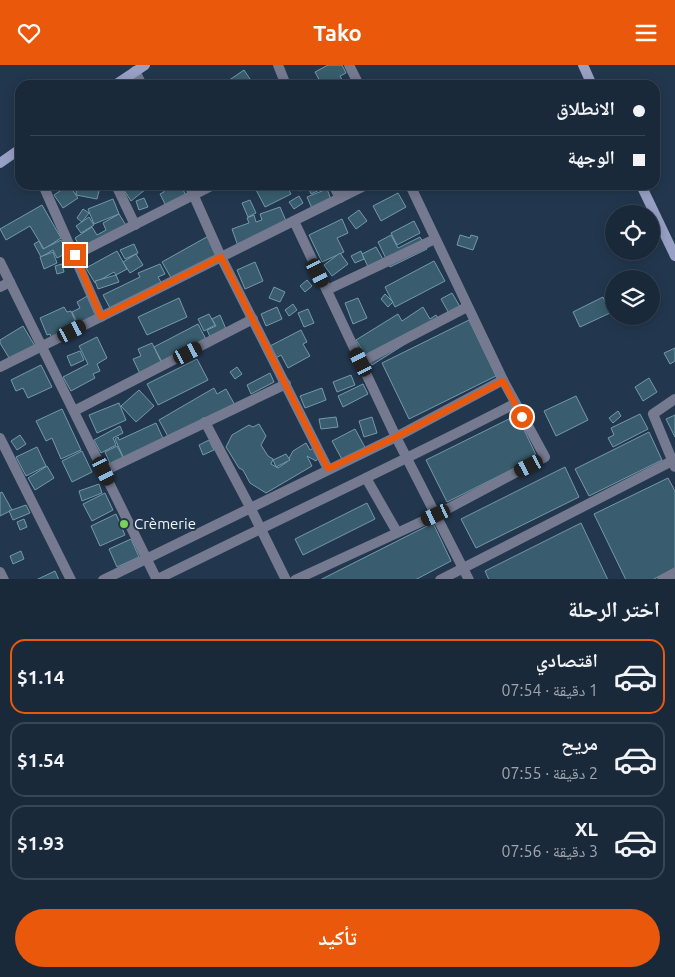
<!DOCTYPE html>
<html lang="ar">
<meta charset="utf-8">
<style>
body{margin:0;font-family:Ubuntu,"Noto Naskh Arabic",sans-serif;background:#233142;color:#f1f3f6;direction:rtl;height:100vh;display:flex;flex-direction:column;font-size:19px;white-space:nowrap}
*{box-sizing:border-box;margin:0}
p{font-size:16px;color:#9fa6af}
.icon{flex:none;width:28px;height:28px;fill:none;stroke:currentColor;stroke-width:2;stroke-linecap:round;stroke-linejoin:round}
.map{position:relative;height:514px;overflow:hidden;direction:ltr}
.drawer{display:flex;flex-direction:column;background:#1a293a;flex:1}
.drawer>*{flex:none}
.guide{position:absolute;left:15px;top:15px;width:645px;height:110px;border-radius:15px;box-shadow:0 2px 12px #0003,0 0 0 1px #384554;direction:rtl;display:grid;align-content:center;height:110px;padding:0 15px;background:#1a293a}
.buttons{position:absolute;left:605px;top:140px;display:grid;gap:10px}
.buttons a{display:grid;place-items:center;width:55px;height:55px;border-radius:50%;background:#1a293a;box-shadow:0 2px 12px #0003,0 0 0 1px #384554;font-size:25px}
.end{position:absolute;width:22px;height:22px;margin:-11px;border:6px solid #ea580c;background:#fff;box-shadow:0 0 0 2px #fff}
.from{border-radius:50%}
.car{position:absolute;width:15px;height:30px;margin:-15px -8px;border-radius:6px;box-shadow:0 0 4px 1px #0007;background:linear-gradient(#222 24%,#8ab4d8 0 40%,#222 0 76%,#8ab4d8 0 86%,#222 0)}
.guide b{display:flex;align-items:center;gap:18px;height:48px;font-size:19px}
.guide b+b{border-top:1px solid #384554}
.guide i{width:12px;height:12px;background:#f1f3f6}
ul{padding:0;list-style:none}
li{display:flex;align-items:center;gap:15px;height:75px;margin:0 10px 8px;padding:0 5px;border:2px solid #384554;border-radius:15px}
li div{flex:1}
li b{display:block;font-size:19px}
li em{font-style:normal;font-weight:700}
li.active{border-color:#ea580c}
li>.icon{width:45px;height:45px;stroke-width:1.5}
h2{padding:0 15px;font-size:22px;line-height:60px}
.cta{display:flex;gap:10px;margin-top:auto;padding:10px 15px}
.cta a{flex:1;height:58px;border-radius:30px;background:#ea580c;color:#fff;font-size:20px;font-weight:700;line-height:58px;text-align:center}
header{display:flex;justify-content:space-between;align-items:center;height:65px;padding:0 15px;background:#ea580c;color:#fff;font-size:22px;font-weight:700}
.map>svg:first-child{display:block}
.building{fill:#395d6e;stroke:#7399ab}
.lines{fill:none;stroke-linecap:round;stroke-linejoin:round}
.street{stroke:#757a91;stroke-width:10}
.secondary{stroke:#98a0c5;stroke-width:10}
.route{stroke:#ea580c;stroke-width:6}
.poi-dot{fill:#7bd156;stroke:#22374e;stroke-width:2}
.labels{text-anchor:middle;stroke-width:4;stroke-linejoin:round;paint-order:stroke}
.poi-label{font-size:15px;fill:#f0f6fc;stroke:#22374e;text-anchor:start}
</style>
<header><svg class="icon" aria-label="menu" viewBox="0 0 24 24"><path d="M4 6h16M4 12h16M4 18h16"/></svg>Tako<svg class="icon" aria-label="heart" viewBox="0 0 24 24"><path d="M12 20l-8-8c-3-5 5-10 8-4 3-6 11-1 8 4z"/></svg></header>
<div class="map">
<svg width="675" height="515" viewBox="0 0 675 515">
<rect width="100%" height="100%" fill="#22374e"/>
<g class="building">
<polygon points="328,0 342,0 346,8 340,11 345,20 322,20 315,7"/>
<polygon points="244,5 254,20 222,20"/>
<polygon points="69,120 78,133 63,143 54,130"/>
<polygon points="77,120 92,120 100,122 97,134 76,130"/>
<polygon points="124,120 143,120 146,124 131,136 122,122"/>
<polygon points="161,120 181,120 186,131 166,141 160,129 164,127"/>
<polygon points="256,120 286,120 291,129 265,142 254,121"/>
<polygon points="298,120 325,120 326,122 311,129 308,122 300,126"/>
<polygon points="327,124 333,140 314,148 307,132"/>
<polygon points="398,128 406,142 381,156 373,141"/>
<polygon points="299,131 303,138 294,144 289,137"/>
<polygon points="144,133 148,142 139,145 136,136"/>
<polygon points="113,134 119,149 94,159 88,144"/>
<polygon points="250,135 256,148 248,152 242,138"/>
<polygon points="42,140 61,173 44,184 30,161 6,175 0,164"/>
<polygon points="280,142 289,163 238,181 232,164 249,158 247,153 254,150 256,157 262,155 260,149"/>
<polygon points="83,144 89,148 82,157 77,153"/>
<polygon points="359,145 367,156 356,164 348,153"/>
<polygon points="119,149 127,162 84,188 75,173 92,162 97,170 106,165 103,158"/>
<polygon points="89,152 94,160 81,168 76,161"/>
<polygon points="342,154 348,168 337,173 344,187 322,197 309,170"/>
<polygon points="414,156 420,168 397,180 391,168"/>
<polygon points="212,169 224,190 174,218 162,197"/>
<polygon points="391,170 398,183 420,172 427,184 390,202 378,177"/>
<polygon points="460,170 470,173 471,170 478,172 473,185 457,180"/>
<polygon points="61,175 67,188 57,193 53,185 41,192 34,179 39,176 43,184"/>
<polygon points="134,179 138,188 125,194 120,185"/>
<polygon points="376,182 384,196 369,204 362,189"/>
<polygon points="117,186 127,204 116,210 114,207 95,218 86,203"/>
<polygon points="361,186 364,194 355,198 351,191"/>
<polygon points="53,187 57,198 44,204 40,192"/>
<polygon points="340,188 348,199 332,211 324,200"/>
<polygon points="136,189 143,200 130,208 123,197"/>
<polygon points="434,196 445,216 395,242 385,222"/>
<polygon points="255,197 263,216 245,224 237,205"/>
<polygon points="62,199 64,207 57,209 55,201"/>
<polygon points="160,199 165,209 158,212 162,219 111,245 103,230 140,212 138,208"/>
<polygon points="116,210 119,217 98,224 95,216"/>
<polygon points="307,215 312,221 305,227 300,221"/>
<polygon points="274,222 285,227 280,237 269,233"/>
<polygon points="452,228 462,245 451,252 441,234"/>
<polygon points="385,229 393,237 388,242 381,234"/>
<polygon points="89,230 100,250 79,261 72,247 80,243 77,237"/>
<polygon points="603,232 610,248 580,262 573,247"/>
<polygon points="179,233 187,252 147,270 138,252"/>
<polygon points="358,233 367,253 353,259 345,238"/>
<polygon points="293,239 297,245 289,251 285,245"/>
<polygon points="64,242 67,247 71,246 79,265 53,276 50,269 47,270 40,253"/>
<polygon points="277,242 282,254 266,261 261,249"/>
<polygon points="423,242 430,254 436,250 440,257 372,300 356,275 398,249 402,256"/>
<polygon points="308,244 314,258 304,262 298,248"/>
<polygon points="209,249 215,260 204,266 198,254"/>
<polygon points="220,250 226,264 210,272 207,265 216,261 212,254"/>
<polygon points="469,255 496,311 409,354 382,298"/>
<polygon points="198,259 208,278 164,301 154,282"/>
<polygon points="23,261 35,281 11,296 0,278 0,275"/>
<polygon points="301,265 307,277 303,279 310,291 288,303 281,290 276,293 270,281"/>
<polygon points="97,272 107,293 97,299 100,306 93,309 95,313 71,326 63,312 88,299 79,281"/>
<polygon points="152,278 164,303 142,313 133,294 141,291 138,284"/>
<polygon points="675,283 675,296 670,299 664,288"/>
<polygon points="80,286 84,295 71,301 67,291"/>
<polygon points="197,294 208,315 158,340 147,319"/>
<polygon points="41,300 52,322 28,333 23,323 16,326 11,315"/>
<polygon points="237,302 242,309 235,314 230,307"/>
<polygon points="270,308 274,317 251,329 247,320"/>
<polygon points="351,310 355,320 337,327 333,317"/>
<polygon points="649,313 657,327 643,336 635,322"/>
<polygon points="363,319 368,329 343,342 338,331"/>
<polygon points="214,323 217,329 226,324 236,342 171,377 159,355"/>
<polygon points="322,323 326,335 305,343 300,331"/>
<polygon points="139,325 154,341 136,357 121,341"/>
<polygon points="576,331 588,355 556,371 544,346"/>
<polygon points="119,338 126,355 97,368 89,350"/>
<polygon points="62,344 81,385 61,394 52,373 46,376 36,356"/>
<polygon points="618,346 621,351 613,358 609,353"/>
<polygon points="640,349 648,364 613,382 608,373 614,370 611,363"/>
<polygon points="517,350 537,392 447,437 426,395"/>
<polygon points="675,350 675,372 666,354"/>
<polygon points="336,352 338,362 321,364 319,354"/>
<polygon points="372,352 377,368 364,372 359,356"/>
<polygon points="156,358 165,378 125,396 115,374 118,372 119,375"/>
<polygon points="259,359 266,371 261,380 268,391 273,394 271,399 278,403 287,397 293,386 306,378 310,385 315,382 320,390 316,396 307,391 312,401 266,428 250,418 243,405 239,403 226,382 232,370 249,360 253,362"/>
<polygon points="120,361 123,368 113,373 116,380 101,388 94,375"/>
<polygon points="355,364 367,386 344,398 332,376"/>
<polygon points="649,367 662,395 589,431 575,404"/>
<polygon points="20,370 26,379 17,385 11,376"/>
<polygon points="209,375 214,385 203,390 199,380"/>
<polygon points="117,381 125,396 112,403 105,387"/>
<polygon points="37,382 46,401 26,411 16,392"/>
<polygon points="82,386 92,407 72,417 62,396"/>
<polygon points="286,389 290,395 276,402 273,395"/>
<polygon points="47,401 54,413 35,425 28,413"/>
<polygon points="565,402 579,432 476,483 461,454"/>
<polygon points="668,413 675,426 675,503 652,515 626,515 594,449"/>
<polygon points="99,419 102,428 82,436 79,426"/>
<polygon points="2,427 12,445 0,451 0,428"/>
<polygon points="105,428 113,445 92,456 83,439"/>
<polygon points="367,438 375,454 303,490 295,474"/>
<polygon points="26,440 30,448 13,455 9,446"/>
<polygon points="116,449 125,470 100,481 91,461"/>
<polygon points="24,454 27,462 20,465 17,457"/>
<polygon points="433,458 451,496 415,515 320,515"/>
<polygon points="581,458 608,515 489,515 485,506"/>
<polygon points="131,474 139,492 117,502 109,484"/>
<polygon points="21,486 24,494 13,499 10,491"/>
<polygon points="55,506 59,515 36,515"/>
</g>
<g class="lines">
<g class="street">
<polyline points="278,0 286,20"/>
<polyline points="349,0 359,20"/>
<polyline points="135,6 142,20"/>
<polyline points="43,120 101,252"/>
<polyline points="116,120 135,160"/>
<polyline points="189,120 221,192 328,404"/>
<polyline points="333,120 340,133"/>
<polyline points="294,156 396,372 469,515"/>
<polyline points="75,190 213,120"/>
<polyline points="0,197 157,515"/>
<polyline points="0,222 10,217"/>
<polyline points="327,225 435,174"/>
<polyline points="361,297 467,242"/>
<polyline points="0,302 366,120"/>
<polyline points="74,346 253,254"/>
<polyline points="205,357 250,442 286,515"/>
<polyline points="0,373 71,515"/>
<polyline points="675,402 653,349 675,334"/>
<polyline points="104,406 286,319"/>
<polyline points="366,413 397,467"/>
<polyline points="0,507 4,515"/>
<polyline points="103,515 396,372 503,315"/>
<path d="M156 515C275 456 396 400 514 339"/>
<polyline points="295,515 436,450 545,392 503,315 410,120"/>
<polyline points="440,515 672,396"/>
<polyline points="662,515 675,508"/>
</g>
<g class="secondary">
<polyline points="583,0 592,20"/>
<polyline points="115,20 145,0"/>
<polyline points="0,98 20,84"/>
<polyline points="641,120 675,191"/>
</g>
</g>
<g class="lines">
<polyline class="route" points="75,190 101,252 221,192 328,404 396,372 503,316 522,352"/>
</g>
<circle class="poi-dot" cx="124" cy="459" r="5"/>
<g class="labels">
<g class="poi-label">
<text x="134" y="464">Crèmerie</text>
</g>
</g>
</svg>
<div class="buttons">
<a><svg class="icon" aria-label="locate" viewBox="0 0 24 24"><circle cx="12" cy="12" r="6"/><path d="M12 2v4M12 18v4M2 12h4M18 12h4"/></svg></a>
<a><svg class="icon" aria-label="layers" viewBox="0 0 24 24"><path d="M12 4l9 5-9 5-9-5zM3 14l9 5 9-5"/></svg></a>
</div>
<i class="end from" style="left:522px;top:352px"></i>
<i class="end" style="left:75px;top:190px"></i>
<i class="car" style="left:318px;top:208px;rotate:154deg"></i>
<i class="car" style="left:72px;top:266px;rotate:63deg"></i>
<i class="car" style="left:188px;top:288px;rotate:63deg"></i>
<i class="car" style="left:361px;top:297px;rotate:334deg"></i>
<i class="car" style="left:529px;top:401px;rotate:243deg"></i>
<i class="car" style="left:104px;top:406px;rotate:154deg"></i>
<i class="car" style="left:436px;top:450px;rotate:245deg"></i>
<div class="guide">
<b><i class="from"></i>الانطلاق</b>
<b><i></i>الوجهة</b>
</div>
</div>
<section class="drawer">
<h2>اختر الرحلة</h2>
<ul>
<li class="active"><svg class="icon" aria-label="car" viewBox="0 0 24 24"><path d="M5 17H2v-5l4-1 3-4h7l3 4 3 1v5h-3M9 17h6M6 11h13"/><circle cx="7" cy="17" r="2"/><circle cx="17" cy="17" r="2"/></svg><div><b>اقتصادي</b><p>1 دقيقة · 07:54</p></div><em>$1.14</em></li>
<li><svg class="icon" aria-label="car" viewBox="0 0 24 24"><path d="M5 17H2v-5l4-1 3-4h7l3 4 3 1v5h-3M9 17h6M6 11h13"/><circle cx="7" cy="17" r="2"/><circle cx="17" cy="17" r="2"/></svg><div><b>مريح</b><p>2 دقيقة · 07:55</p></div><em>$1.54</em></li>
<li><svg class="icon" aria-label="car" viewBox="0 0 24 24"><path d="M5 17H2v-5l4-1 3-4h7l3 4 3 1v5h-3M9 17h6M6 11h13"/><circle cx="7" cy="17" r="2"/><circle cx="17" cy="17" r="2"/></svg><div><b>XL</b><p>3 دقيقة · 07:56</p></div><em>$1.93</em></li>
</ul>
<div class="cta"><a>تأكيد</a></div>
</section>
